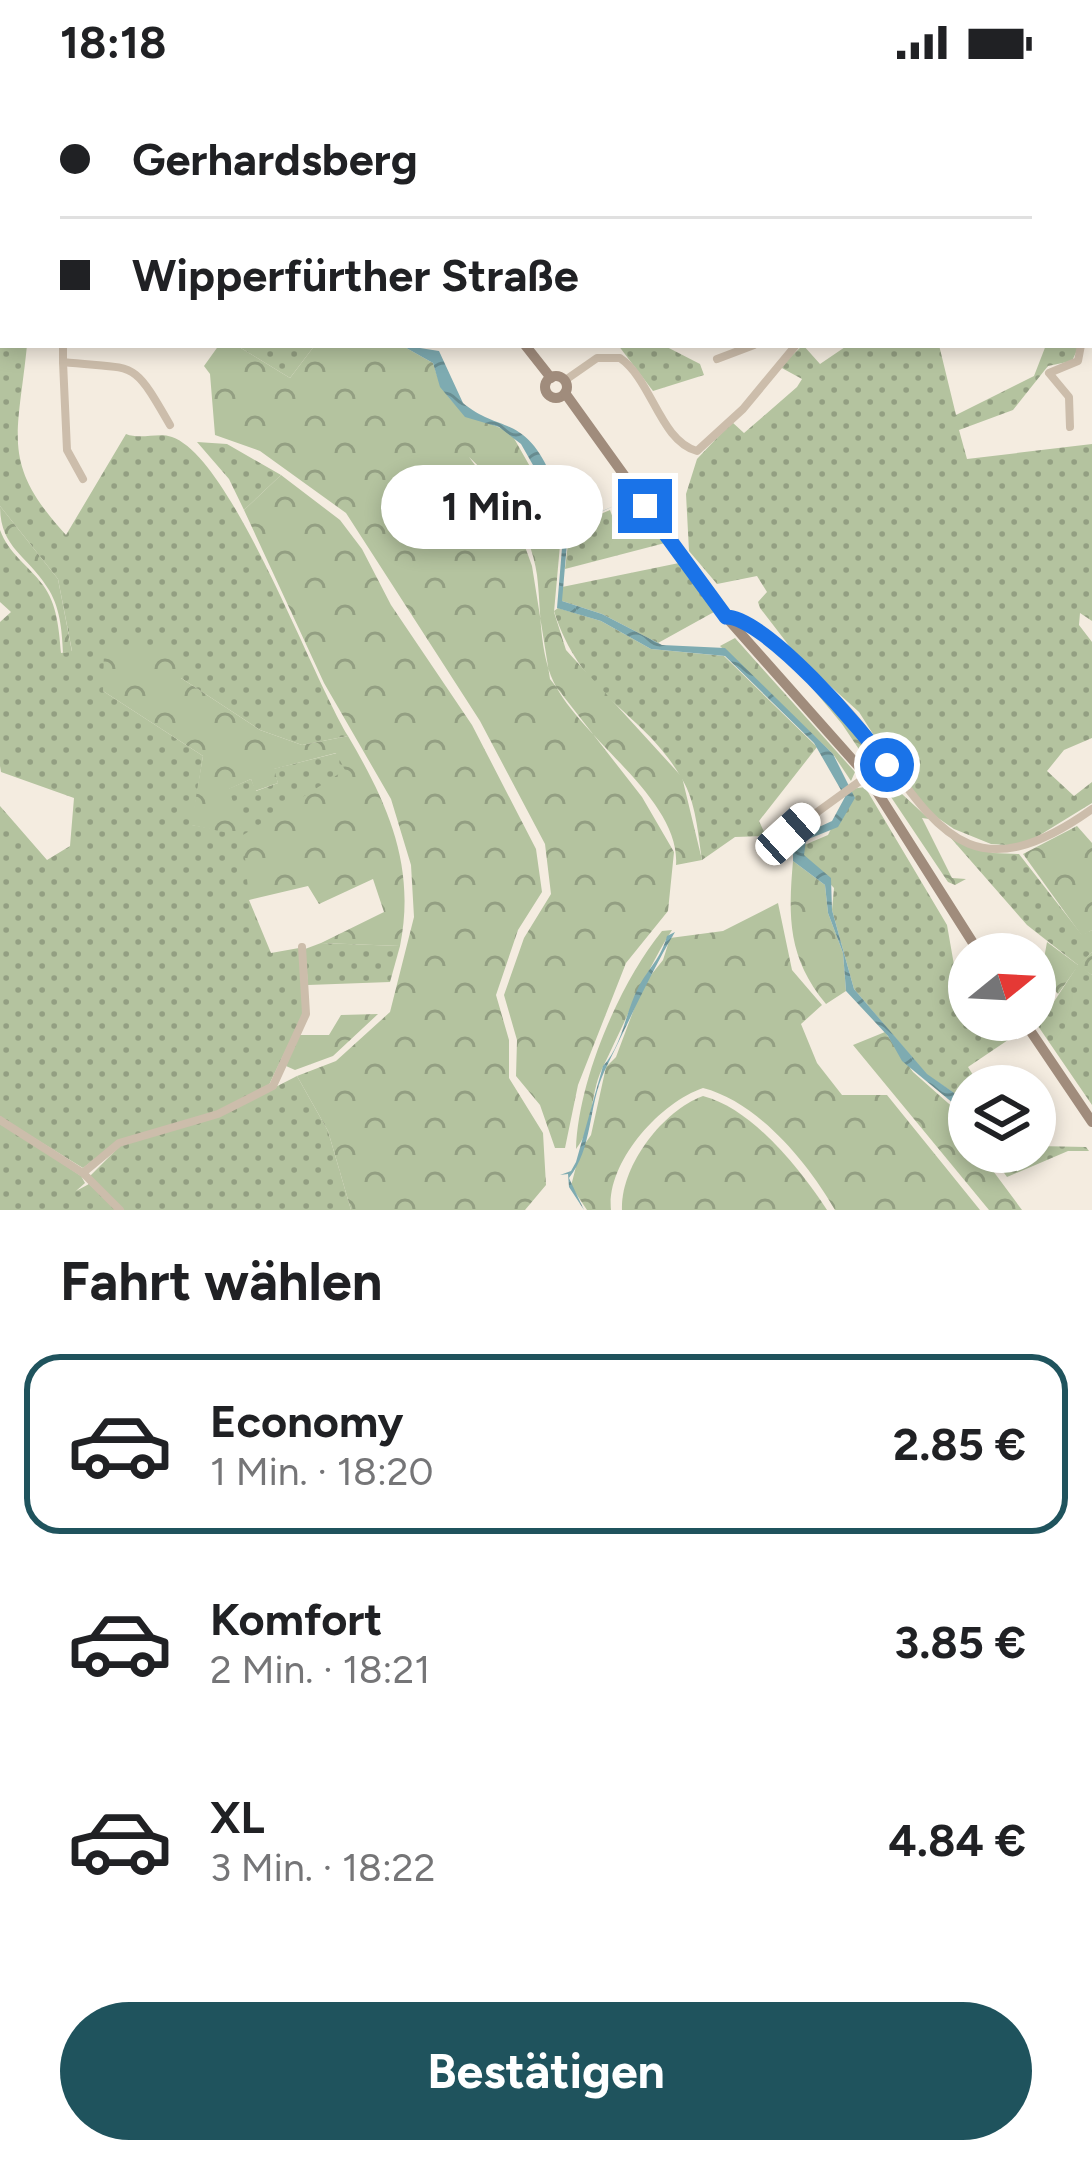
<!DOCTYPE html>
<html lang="de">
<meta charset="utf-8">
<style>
body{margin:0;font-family:Figtree,sans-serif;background:#f6f6f6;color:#202124;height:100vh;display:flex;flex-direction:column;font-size:45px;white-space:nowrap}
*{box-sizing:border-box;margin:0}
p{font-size:39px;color:#757577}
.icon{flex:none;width:66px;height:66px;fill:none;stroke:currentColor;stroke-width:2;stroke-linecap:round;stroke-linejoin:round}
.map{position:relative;height:1126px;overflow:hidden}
.sheet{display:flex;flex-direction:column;background:#fff;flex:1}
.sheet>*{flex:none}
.guide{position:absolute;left:0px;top:0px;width:1092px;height:264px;box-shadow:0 6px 18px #0003;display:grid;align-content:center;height:264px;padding:0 60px;background:#fff}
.needle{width:78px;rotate:72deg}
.fabs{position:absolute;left:948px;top:849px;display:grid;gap:24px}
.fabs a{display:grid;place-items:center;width:108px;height:108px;border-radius:50%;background:#fff;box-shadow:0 6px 18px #0003;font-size:60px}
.end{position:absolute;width:54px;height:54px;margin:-27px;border:15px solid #1a73e8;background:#fff;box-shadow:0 0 0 6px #fff}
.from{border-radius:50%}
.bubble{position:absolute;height:84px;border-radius:42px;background:#fff;box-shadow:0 6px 18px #0003;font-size:39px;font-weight:700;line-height:84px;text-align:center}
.car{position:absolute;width:36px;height:72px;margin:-36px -18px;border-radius:15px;box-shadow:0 0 9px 3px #0007;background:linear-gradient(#fff 24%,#345 0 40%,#fff 0 76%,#345 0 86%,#fff 0)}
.guide b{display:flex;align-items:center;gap:42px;height:114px;font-size:45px}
.guide b+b{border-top:3px solid #e0e0e0}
.guide i{width:30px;height:30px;background:#202124}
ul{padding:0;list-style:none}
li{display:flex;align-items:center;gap:36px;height:180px;margin:0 24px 18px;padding:0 36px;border:6px solid transparent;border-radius:36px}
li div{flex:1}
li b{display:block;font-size:45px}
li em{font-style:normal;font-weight:700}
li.selected{border-color:#1f535d}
li>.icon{width:108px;height:108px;stroke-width:1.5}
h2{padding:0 60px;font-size:54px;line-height:144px}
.cta{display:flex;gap:24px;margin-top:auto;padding:24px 60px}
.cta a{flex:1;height:138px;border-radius:72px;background:#1f535d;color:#fff;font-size:48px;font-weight:700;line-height:138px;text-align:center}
.status{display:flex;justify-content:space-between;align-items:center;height:84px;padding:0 60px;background:#fff;direction:ltr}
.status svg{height:33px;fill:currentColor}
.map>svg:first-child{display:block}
.grass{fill:url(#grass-dots)}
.forest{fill:url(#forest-crowns);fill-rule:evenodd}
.water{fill:url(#water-waves)}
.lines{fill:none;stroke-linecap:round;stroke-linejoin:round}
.stream{stroke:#7eabb1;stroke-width:3}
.street{stroke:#ccbdab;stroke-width:8}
.secondary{stroke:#a08c7c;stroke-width:10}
.route{stroke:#1a73e8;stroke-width:15}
</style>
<div class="status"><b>18:18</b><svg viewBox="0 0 49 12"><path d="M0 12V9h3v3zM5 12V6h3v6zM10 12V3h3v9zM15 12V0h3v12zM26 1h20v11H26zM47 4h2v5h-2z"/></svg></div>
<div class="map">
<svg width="1092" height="1126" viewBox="0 0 1092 1126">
<defs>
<pattern id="grass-dots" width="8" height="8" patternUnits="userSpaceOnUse" patternTransform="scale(3)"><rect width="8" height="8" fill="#b4c39f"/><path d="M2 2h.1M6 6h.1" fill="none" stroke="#939f82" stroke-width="1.8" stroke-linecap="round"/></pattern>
<pattern id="forest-crowns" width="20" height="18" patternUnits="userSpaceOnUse" patternTransform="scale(3)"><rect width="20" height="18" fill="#b4c39f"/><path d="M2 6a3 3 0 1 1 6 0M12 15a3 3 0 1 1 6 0" fill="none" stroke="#939f82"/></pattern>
<pattern id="water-waves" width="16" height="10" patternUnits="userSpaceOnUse" patternTransform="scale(3)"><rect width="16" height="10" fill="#7eabb1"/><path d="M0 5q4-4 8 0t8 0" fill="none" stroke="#688c90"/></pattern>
</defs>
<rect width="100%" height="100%" fill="#f4ece0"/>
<g class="grass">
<path d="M0 160 3 261H27C18 353 0 379 66 451L126 350C141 356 158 348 172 353 232 374 310 589 348 652L302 661 260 646 181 594 103 607 203 672 192 741 242 750 228 705 251 695 256 707 278 699 273 685 337 669 346 686 249 816 271 869 299 864 303 930 268 1003 218 1028 114 1060 83 1084 0 1033V722L47 776 70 762 74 714 1 688 0 682V538L11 528 0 518V446C9 470 27 480 43 501 57 520 59 545 61 569L72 567 58 495 0 422Z"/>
<polygon points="236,261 315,261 290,294"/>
<polygon points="618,261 663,261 700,280 704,291 653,307"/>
<polygon points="803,261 820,280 848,261 939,261 956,331 1034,292 1046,261 1078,264 1072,277 1048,282 1013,326 959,346 967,375 1092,360 1092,537 1080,529 1079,541 1092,558 1092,654 1064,666 1047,687 1074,712 1092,698 1092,719 1022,762 991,760 954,745 935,732 901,694 859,628 797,572 760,524 758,518 767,508 757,492 717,500 689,467 686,410 697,375 732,338 744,349 797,303 802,295 780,283"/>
<polygon points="197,358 227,360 281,391 244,426 229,395"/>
<polygon points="610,426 614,437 642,430 665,459 565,485 570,443"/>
<polygon points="679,479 714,528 658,559 602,530 562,517 562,503"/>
<path d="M558 524 601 537 651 565 724 572 814 660 817 663 759 737 766 752 735 753 702 776C698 750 696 718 682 695 643 626 582 616 554 527Z"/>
<path d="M865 703 947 841 963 932C982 947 1000 957 1023 946L968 983 980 1002H969V1027L960 1013 927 991 854 905 832 826 834 804 804 772 802 762 828 751 851 705Z"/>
<polygon points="950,753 993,769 1019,770 1082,851 1092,846 1092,868 1079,881 1092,891 1092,1021 1038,942 1078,881 1027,841"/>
<polygon points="321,859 400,862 390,898 308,901 305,865"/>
<polygon points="297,992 328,1047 351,1126 123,1126 90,1092 120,1062 219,1032"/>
<polygon points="0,1038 81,1092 85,1099 76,1107 89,1100 117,1126 0,1126"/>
<polygon points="1038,1062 1086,1063 1089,1067 1068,1067 1007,1093 994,1075 1035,1068"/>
</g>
<g class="forest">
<path d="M219 261H236L290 294 315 261H401L433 279C448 331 471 329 511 349L562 439 554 528 566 566 682 693 702 776 676 781C681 713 575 652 551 592 539 560 541 524 537 491 531 447 501 402 469 373L515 435 532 482 550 595 642 713 674 768 668 827 626 879 578 1001 565 1064H555L540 1021 516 992 517 956 504 911 524 854 551 810 545 760 480 637 346 429 260 367 215 351 210 290 204 282Z"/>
<polygon points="281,391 340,436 362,465 391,521 472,641 536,765 542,808 518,846 496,911 509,956 509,994 543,1049 546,1101 525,1126 351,1126 328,1047 297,992 336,977 390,928 414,833 411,781 391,715 324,599 244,426"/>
<path d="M0 422 58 495 72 568 63 569C62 546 60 522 47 503 27 471 0 464 0 422Z"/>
<polygon points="735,554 855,688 851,697 833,670 720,562"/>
<path d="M172 562 181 594 260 646 302 661 348 652C388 720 416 782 400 862L321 859 384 828 373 795 319 820 308 802 249 816 243 752 191 741 203 672 103 607 104 565ZM336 669 345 686 243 751 229 705 251 695 255 707 278 699 274 685Z"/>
<polygon points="799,588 844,628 902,710 929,735 922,734 952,794 966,795 955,801 948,798 842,640"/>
<polygon points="1077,742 1092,759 1092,846 1082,852 1023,770"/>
<path d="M793 777 825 801 828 829 843 869 846 907 826 920C788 874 788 834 793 777Z"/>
<path d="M778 819 792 886 822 921 801 940 817 979 842 1011H887L980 1126H835C808 1079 758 1018 703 1004 659 1019 606 1079 611 1126H587L571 1102 580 1067 591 1051 606 983 616 973 643 901 663 876 670 854 723 847Z"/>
<path d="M672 846C648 883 624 940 602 985 589 1012 595 1042 576 1065 578 997 619 900 662 847Z"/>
<polygon points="1047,858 1078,881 1092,868 1092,891 1078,882 1058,910 1041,891"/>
<polygon points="378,930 333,972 295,986 286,982 299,951 329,951 341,931"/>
<polygon points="885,948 913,988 965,1034 969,1068 979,1068 1022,1126 989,1126 853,961"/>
<path d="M703 1012C753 1025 800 1085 827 1126H622C620 1083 662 1027 703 1012Z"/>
</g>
<g class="water">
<path d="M401 261 439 267 463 319C499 349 523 330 550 389 557 405 561 428 577 438L616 421 581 437 569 436 562 517 602 530 662 561 725 564 833 670 855 714 838 743 806 756 804 771 831 794 832 826 854 905 927 990 960 1013 969 1027V1043L954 1020 902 977 888 952 846 907 843 869 828 829 825 801 793 777V755L832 737 845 713 814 659 725 572 651 565 601 537 557 524 563 452 558 425 521 360 499 343 465 333 440 303 433 279Z"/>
<path d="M675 848C652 886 626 943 604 988 588 1023 593 1064 569 1094L584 1126 569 1103 568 1090 560 1091 571 1087 576 1078 603 982C623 961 625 928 639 902 649 884 661 874 667 852Z"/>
</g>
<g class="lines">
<polyline class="stream" points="418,3 418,0"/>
<g class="street">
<polyline points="129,0 132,3"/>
<polyline points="657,0 657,3"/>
<polyline points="818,0 829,3"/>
<polyline points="234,3 236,0"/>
<polyline points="596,3 597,0"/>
<polyline points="913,3 918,0"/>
<polyline points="0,85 3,85"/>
<path d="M63 261V278C137 286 131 273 170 341"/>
<polyline points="717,275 754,261"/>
<polyline points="63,278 67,366 83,395"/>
<path d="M564 297 597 274H620C652 296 660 357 697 367L743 325 796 261"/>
<polyline points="1070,343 1069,313 1049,289 1078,277 1081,261"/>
<path d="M728 533 748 538C783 570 827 600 857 637 933 733 961 818 1092 725"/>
<polyline points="787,750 867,692"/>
<polyline points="0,1036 83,1089 120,1126"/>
<polyline points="83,1089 119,1059 218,1030 273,1002 306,930 302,863"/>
</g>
<g class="secondary">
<polyline points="254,0 258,3"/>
<polyline points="4,3 8,0"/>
<polyline points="403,3 404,0"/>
<polyline points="525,261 551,294"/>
<circle cx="556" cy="303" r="11"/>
<polyline points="565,309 726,533 867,692 980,870"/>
<polyline points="1023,936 1092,1038"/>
</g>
</g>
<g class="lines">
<path class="route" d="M645 422 726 533C765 533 864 647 887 681"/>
</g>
</svg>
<div class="fabs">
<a><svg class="needle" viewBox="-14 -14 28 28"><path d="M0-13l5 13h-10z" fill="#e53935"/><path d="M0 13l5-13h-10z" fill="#757577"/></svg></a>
<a><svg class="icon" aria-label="layers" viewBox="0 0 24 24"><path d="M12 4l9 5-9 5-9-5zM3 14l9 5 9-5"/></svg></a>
</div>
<i class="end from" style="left:887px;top:681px"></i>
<i class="end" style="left:645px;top:422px"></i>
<div class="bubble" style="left:381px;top:381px;width:222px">1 Min.</div>
<i class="car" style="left:788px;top:750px;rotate:48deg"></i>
<div class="guide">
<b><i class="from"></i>Gerhardsberg</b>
<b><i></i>Wipperfürther Straße</b>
</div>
</div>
<section class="sheet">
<h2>Fahrt wählen</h2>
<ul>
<li class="selected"><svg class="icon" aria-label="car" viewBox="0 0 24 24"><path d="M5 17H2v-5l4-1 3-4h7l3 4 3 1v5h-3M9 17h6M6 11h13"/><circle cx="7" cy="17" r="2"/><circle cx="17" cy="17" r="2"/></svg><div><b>Economy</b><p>1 Min. · 18:20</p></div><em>2.85 €</em></li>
<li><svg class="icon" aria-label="car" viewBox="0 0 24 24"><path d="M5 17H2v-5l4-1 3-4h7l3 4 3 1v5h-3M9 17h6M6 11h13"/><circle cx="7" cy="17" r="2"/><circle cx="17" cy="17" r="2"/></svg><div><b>Komfort</b><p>2 Min. · 18:21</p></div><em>3.85 €</em></li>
<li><svg class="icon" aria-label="car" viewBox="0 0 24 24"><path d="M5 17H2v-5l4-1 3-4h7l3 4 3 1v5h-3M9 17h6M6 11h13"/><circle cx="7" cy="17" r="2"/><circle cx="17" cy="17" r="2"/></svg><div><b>XL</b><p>3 Min. · 18:22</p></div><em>4.84 €</em></li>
</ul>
<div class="cta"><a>Bestätigen</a></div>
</section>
